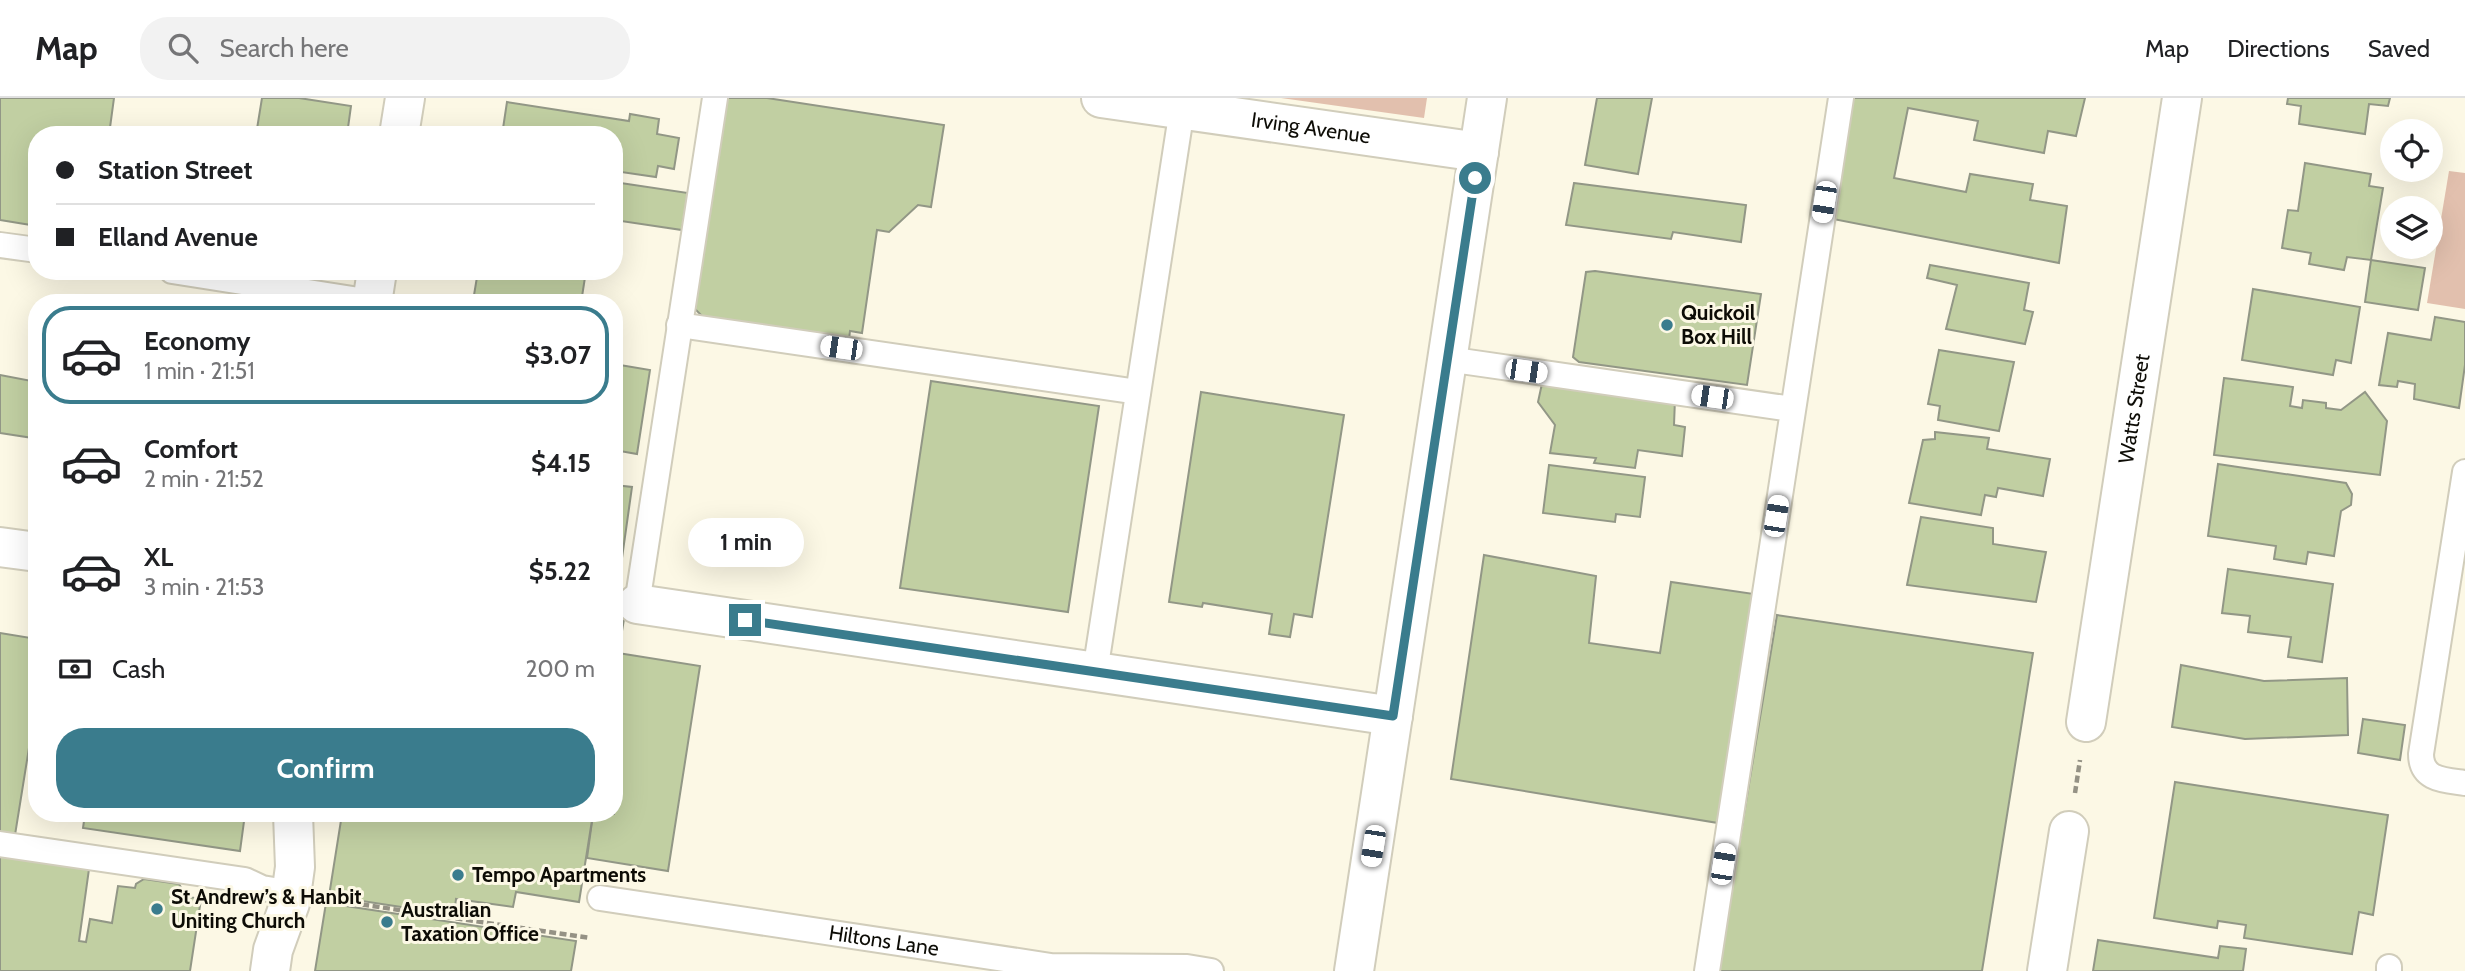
<!DOCTYPE html>
<meta charset="utf-8">
<style>
body{margin:0;font-family:Cabin,sans-serif;background:#f2f2f2;color:#202124;height:100vh;display:flex;flex-direction:column;font-size:26px;white-space:nowrap}
*{box-sizing:border-box;margin:0}
p{font-size:23px;color:#757577}
.icon{flex:none;width:38px;height:38px;fill:none;stroke:currentColor;stroke-width:2;stroke-linecap:round;stroke-linejoin:round}
.map{position:relative;flex:1;overflow:hidden}
.drawer{position:absolute;left:28px;top:196px;width:595px;height:528px;display:flex;flex-direction:column;background:#fff;border-radius:28px;box-shadow:0 7px 28px #0002}
.drawer>*{flex:none}
.top-card{position:absolute;left:28px;top:28px;width:595px;height:154px;border-radius:28px;box-shadow:0 7px 28px #0002;display:grid;align-content:center;height:154px;padding:0 28px;background:#fff}
.tools{position:absolute;left:2380px;top:21px;display:grid;gap:14px}
.tools a{display:grid;place-items:center;width:63px;height:63px;border-radius:50%;background:#fff;box-shadow:0 7px 28px #0002;font-size:35px}
.end{position:absolute;width:32px;height:32px;margin:-16px;border:9px solid #3a7c8d;background:#fff;box-shadow:0 0 0 4px #fff}
.from{border-radius:50%}
.bubble{position:absolute;height:49px;border-radius:24px;background:#fff;box-shadow:0 7px 28px #0002;font-size:23px;font-weight:800;line-height:49px;text-align:center}
.car{position:absolute;width:21px;height:42px;margin:-21px -10px;border-radius:9px;box-shadow:0 0 5px 2px #0007;background:linear-gradient(#fff 24%,#345 0 40%,#fff 0 76%,#345 0 86%,#fff 0)}
.top-card b{display:flex;align-items:center;gap:24px;height:66px;font-size:26px}
.top-card b+b{border-top:2px solid #e0e0e0}
.top-card i{width:18px;height:18px;background:#202124}
ul{padding:12px 0 0;list-style:none}
li{display:flex;align-items:center;gap:21px;height:98px;margin:0 14px 10px;padding:0 14px;border:4px solid transparent;border-radius:28px}
li div{flex:1}
li b{display:block;font-size:26px}
li em{font-style:normal;font-weight:800}
li.selected{border-color:#3a7c8d}
li>.icon{width:63px;height:63px;stroke-width:1.5}
.pay{display:flex;align-items:center;gap:18px;height:77px;padding:0 28px;font-size:26px}
.pay p{margin-inline-start:auto}
.cta{display:flex;gap:14px;margin-top:auto;padding:14px 28px}
.cta a{flex:1;height:80px;border-radius:28px;background:#3a7c8d;color:#fff;font-size:28px;font-weight:800;line-height:80px;text-align:center}
header{display:flex;align-items:center;gap:42px;box-sizing:border-box;height:98px;padding:0 35px;background:#fff;border-bottom:2px solid #e0e0e0}
header strong{font-size:33px}
nav{display:flex;gap:38px;margin-inline-start:auto;font-size:24px}
.search{width:490px;height:63px;background:#f2f2f2;display:flex;align-items:center;gap:18px;box-sizing:border-box;padding:0 24px;border-radius:28px;color:#757577;font-size:26px}
.map>svg:first-child{display:block}
.green{fill:#e2c0ae}
.building{fill:#c1cfa2;stroke:#929786;stroke-width:2}
.lines{fill:none;stroke-linecap:round;stroke-linejoin:round}
.lane-casing{stroke:#d1cdbb;stroke-width:28}
.street-casing{stroke:#d1cdbb;stroke-width:42}
.primary-casing{stroke:#d1cdbb;stroke-width:42}
.path{stroke:#959285;stroke-width:4.5;stroke-dasharray:7 3.5;stroke-linecap:butt}
.lane{stroke:#fff;stroke-width:24}
.street{stroke:#fff;stroke-width:38}
.primary{stroke:#fff;stroke-width:38}
.route{stroke:#3a7c8d;stroke-width:9}
.poi-dot{fill:#3a7c8d;stroke:#fcf8e5;stroke-width:2.5}
.labels{text-anchor:middle;stroke-width:6;stroke-linejoin:round;paint-order:stroke}
.street-label{font-size:21px;fill:#0d0c06;stroke:#fcf8e5}
.poi-label{font-size:21px;font-weight:bold;fill:#0d0c06;stroke:#fcf8e5;text-anchor:start}
</style>
<header>
<strong>Map</strong>
<div class="search"><svg class="icon" aria-label="search" viewBox="0 0 24 24"><circle cx="10" cy="10" r="6"/><path d="M15 15l6 6"/></svg>Search here</div>
<nav><a>Map</a><a>Directions</a><a>Saved</a></nav>
</header>
<div class="map">
<svg width="2465" height="873" viewBox="0 0 2465 873">
<rect width="100%" height="100%" fill="#fcf8e5"/>
<g class="green">
<polygon points="1281,0 1427,0 1424,20"/>
<polygon points="2449,73 2465,75 2465,211 2427,205"/>
</g>
<g class="building">
<polygon points="0,0 114,0 109,37 37,37 37,128 0,122"/>
<polygon points="262,0 299,0 351,8 347,37 256,37"/>
<polygon points="724,0 767,0 944,27 931,109 918,107 889,134 877,132 862,235 850,233 849,241 704,220 692,208"/>
<polygon points="1597,0 1652,0 1638,76 1585,67"/>
<polygon points="1850,0 2085,0 2076,38 2048,33 2044,55 1974,42 1978,23 1908,10 1894,80 1966,94 1970,76 2033,86 2030,102 2067,108 2059,165 1828,120"/>
<polygon points="2288,0 2390,0 2388,8 2369,6 2365,36 2299,26 2301,8 2287,6"/>
<polygon points="507,4 629,23 630,16 659,21 657,36 679,40 674,71 658,68 656,79 614,73 614,37 502,37"/>
<polygon points="2305,65 2371,76 2369,88 2383,90 2371,162 2347,159 2344,172 2309,166 2311,155 2282,150 2288,112 2298,113"/>
<polygon points="614,84 688,95 682,132 614,122"/>
<polygon points="1574,85 1746,107 1741,144 1673,134 1671,141 1566,127"/>
<polygon points="2371,162 2425,170 2418,212 2365,204"/>
<polygon points="1930,167 2029,185 2024,212 2033,214 2025,246 1946,231 1957,187 1927,180"/>
<polygon points="478,173 586,173 581,205 541,205 508,200 507,205 473,203"/>
<polygon points="1595,173 1761,196 1747,287 1579,264 1573,259 1586,174"/>
<polygon points="2253,191 2360,209 2351,265 2336,262 2333,277 2242,262"/>
<polygon points="2435,219 2465,224 2465,267 2459,310 2414,301 2415,286 2398,283 2397,289 2379,287 2388,235 2431,242"/>
<polygon points="1939,252 2014,264 1999,333 1938,322 1940,308 1928,306"/>
<polygon points="614,266 650,272 637,356 614,352"/>
<polygon points="0,277 37,284 37,315 33,340 0,335"/>
<polygon points="2224,280 2293,289 2290,308 2302,310 2303,302 2326,305 2326,310 2341,312 2365,294 2387,323 2380,377 2214,357"/>
<polygon points="1543,281 1675,301 1674,327 1685,329 1682,358 1638,352 1635,370 1594,365 1596,360 1550,355 1555,327 1538,304"/>
<polygon points="931,283 1099,308 1068,514 900,490"/>
<polygon points="1201,294 1344,317 1312,519 1294,516 1290,539 1269,536 1272,516 1203,505 1202,509 1169,504"/>
<polygon points="1935,334 1989,340 1987,351 2050,361 2043,398 1998,390 1996,399 1985,397 1981,417 1909,405 1923,342 1935,341"/>
<polygon points="2218,366 2346,385 2352,396 2351,407 2341,413 2334,458 2308,454 2306,466 2274,461 2276,448 2208,438"/>
<polygon points="1549,367 1645,379 1640,419 1616,416 1615,424 1543,415"/>
<polygon points="614,387 632,389 621,467 614,466"/>
<polygon points="1921,419 1993,430 1993,446 2046,454 2036,504 1907,487"/>
<polygon points="1484,457 1596,478 1589,545 1660,555 1671,484 1754,496 1718,725 1451,681"/>
<polygon points="2228,471 2333,486 2322,564 2288,559 2291,539 2248,534 2250,518 2222,515"/>
<polygon points="614,507 626,509 614,581"/>
<polygon points="1777,517 2033,555 1982,873 1718,873"/>
<polygon points="0,535 37,541 37,600 15,737 0,734"/>
<polygon points="618,555 700,568 668,773 587,760 593,716 614,716 614,581"/>
<polygon points="2181,567 2264,583 2347,580 2348,637 2245,641 2172,629"/>
<polygon points="2363,621 2405,627 2400,662 2358,655"/>
<polygon points="2175,684 2388,717 2373,817 2359,814 2352,856 2244,840 2246,827 2218,823 2217,830 2154,820"/>
<polygon points="85,716 245,716 240,753 83,730"/>
<polygon points="342,716 593,716 579,804 516,794 513,809 456,801 454,817 329,798"/>
<polygon points="0,758 89,771 79,843 86,844 90,821 112,825 118,788 135,790 136,786 144,781 179,786 183,793 183,798 201,801 190,873 0,873"/>
<polygon points="326,805 576,843 571,873 315,873"/>
<polygon points="2098,842 2218,860 2220,848 2246,851 2243,873 2093,873"/>
</g>
<g class="lines">
<g class="lane-casing">
<g id="lane">
<polyline points="0,147 37,152"/>
<polyline points="172,173 372,204"/>
<polyline points="679,227 1138,294"/>
<polyline points="1447,261 1792,311"/>
<path d="M2465 374 2421 656C2421 682 2444 682 2465 685"/>
<polyline points="637,506 715,0"/>
<polyline points="1095,574 1182,11"/>
<polyline points="0,746 245,782 262,790 292,795"/>
<path id="s1" d="M600 800 1051 868 1187 869 1211 873"/>
<polyline points="1707,873 1841,0"/>
<polyline points="2389,873 2389,869"/>
</g>
</g>
<g class="street-casing">
<g id="street">
<path id="s2" d="M1101 0 1479 54"/>
<polyline points="399,37 405,0"/>
<polyline points="372,205 377,173"/>
<polyline points="0,449 37,454"/>
<polyline points="637,506 1393,618"/>
<path id="s3" d="M2086 624 2182 0"/>
<polyline points="270,873 273,852 290,805 295,769 293,716"/>
<polyline points="2047,873 2069,733"/>
</g>
</g>
<g class="primary-casing">
<polyline id="primary" points="1354,873 1487,0"/>
</g>
<g class="path">
<polyline points="2075,695 2080,662"/>
<polyline points="331,802 590,840"/>
</g>
<use href="#lane" class="lane"/>
<use href="#street" class="street"/>
<use href="#primary" class="primary"/>
</g>
<g class="lines">
<polyline class="route" points="745,522 1393,618 1475,80"/>
</g>
<g class="poi-dot">
<circle cx="1667" cy="227" r="7"/>
<circle cx="458" cy="777" r="7"/>
<circle cx="157" cy="811" r="7"/>
<circle cx="387" cy="824" r="7"/>
</g>
<g class="labels">
<g class="street-label">
<text dy="7" stroke="none"><textPath href="#s2" startOffset="212">Irving Avenue</textPath></text>
<text dy="7" stroke="none"><textPath href="#s3" startOffset="317">Watts Street</textPath></text>
<text dy="7" stroke="none"><textPath href="#s1" startOffset="287">Hiltons Lane</textPath></text>
</g>
<g class="poi-label">
<text x="1681" y="222">Quickoil<tspan x="1681" dy="24">Box Hill</tspan></text>
<text x="472" y="784">Tempo Apartments</text>
<text x="171" y="806">St Andrew’s &amp; Hanbit<tspan x="171" dy="24">Uniting Church</tspan></text>
<text x="401" y="819">Australian<tspan x="401" dy="24">Taxation Office</tspan></text>
</g>
</g>
</svg>
<div class="tools">
<a><svg class="icon" aria-label="locate" viewBox="0 0 24 24"><circle cx="12" cy="12" r="6"/><path d="M12 2v4M12 18v4M2 12h4M18 12h4"/></svg></a>
<a><svg class="icon" aria-label="layers" viewBox="0 0 24 24"><path d="M12 4l9 5-9 5-9-5zM3 14l9 5 9-5"/></svg></a>
</div>
<i class="end from" style="left:1475px;top:80px"></i>
<i class="end" style="left:745px;top:522px"></i>
<div class="bubble" style="left:688px;top:420px;width:116px">1 min</div>
<i class="car" style="left:1824px;top:104px;rotate:189deg"></i>
<i class="car" style="left:841px;top:250px;rotate:278deg"></i>
<i class="car" style="left:1526px;top:273px;rotate:98deg"></i>
<i class="car" style="left:1712px;top:299px;rotate:278deg"></i>
<i class="car" style="left:1776px;top:418px;rotate:9deg"></i>
<i class="car" style="left:1373px;top:748px;rotate:189deg"></i>
<i class="car" style="left:1723px;top:766px;rotate:9deg"></i>
<div class="top-card">
<b><i class="from"></i>Station Street</b>
<b><i></i>Elland Avenue</b>
</div>
<section class="drawer">
<ul>
<li class="selected"><svg class="icon" aria-label="car" viewBox="0 0 24 24"><path d="M5 17H2v-5l4-1 3-4h7l3 4 3 1v5h-3M9 17h6M6 11h13"/><circle cx="7" cy="17" r="2"/><circle cx="17" cy="17" r="2"/></svg><div><b>Economy</b><p>1 min · 21:51</p></div><em>$3.07</em></li>
<li><svg class="icon" aria-label="car" viewBox="0 0 24 24"><path d="M5 17H2v-5l4-1 3-4h7l3 4 3 1v5h-3M9 17h6M6 11h13"/><circle cx="7" cy="17" r="2"/><circle cx="17" cy="17" r="2"/></svg><div><b>Comfort</b><p>2 min · 21:52</p></div><em>$4.15</em></li>
<li><svg class="icon" aria-label="car" viewBox="0 0 24 24"><path d="M5 17H2v-5l4-1 3-4h7l3 4 3 1v5h-3M9 17h6M6 11h13"/><circle cx="7" cy="17" r="2"/><circle cx="17" cy="17" r="2"/></svg><div><b>XL</b><p>3 min · 21:53</p></div><em>$5.22</em></li>
</ul>
<div class="pay"><svg class="icon" aria-label="cash" viewBox="0 0 24 24"><path d="M3 7h18v10H3z"/><circle cx="12" cy="12" r="2"/></svg>Cash<p>200 m</p></div>
<div class="cta"><a>Confirm</a></div>
</section>
</div>
